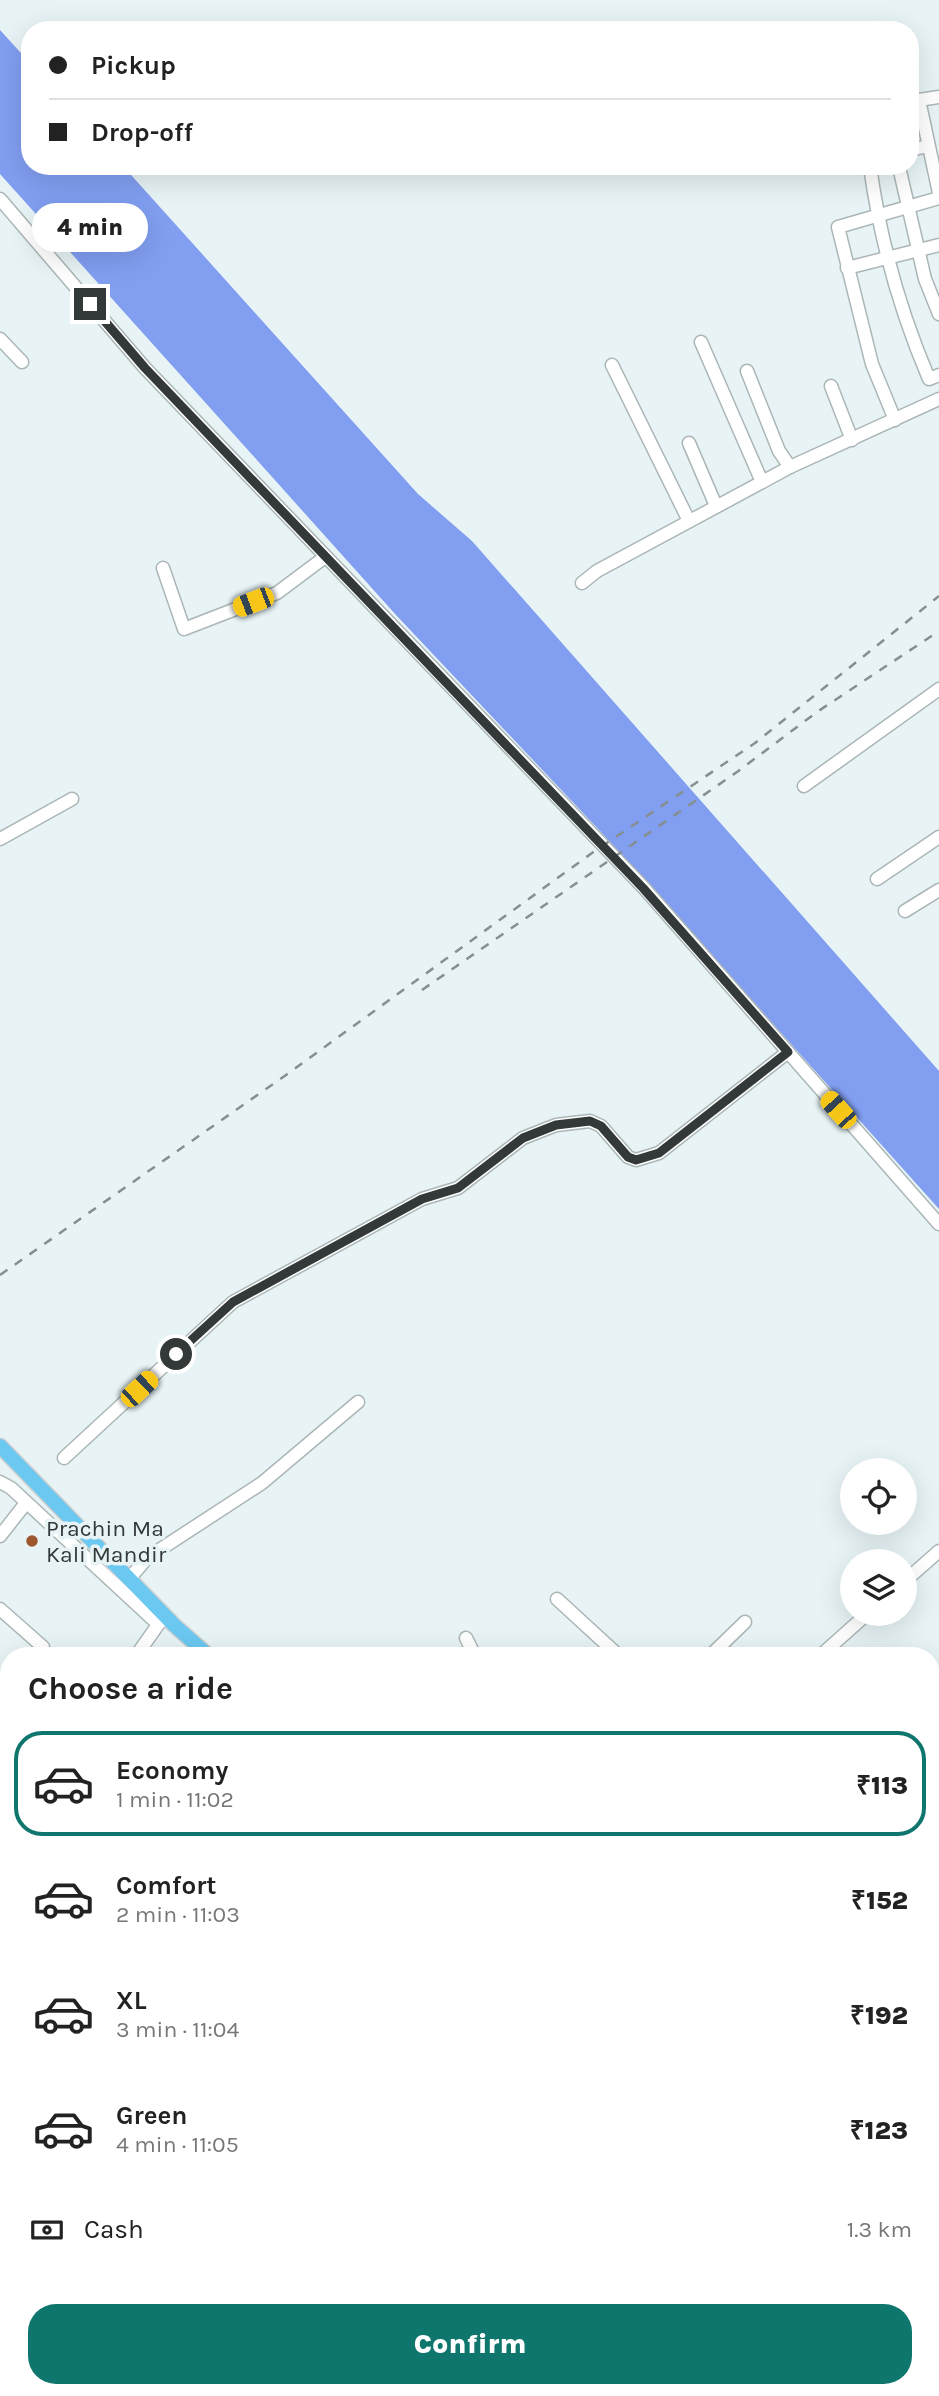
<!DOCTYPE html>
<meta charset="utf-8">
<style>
body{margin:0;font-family:Karla,sans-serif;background:#f6f6f6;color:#222;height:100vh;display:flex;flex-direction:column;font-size:26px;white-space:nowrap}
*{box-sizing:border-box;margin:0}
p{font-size:23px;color:#767676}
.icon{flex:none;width:38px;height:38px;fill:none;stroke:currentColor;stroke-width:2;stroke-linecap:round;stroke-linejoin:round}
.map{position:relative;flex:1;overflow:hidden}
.drawer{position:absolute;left:0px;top:1647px;width:940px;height:751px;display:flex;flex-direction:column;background:#fff;border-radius:28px 28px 0 0;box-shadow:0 7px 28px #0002}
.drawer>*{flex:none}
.guide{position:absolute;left:21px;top:21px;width:898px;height:154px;border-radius:28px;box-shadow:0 7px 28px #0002;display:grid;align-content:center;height:154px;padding:0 28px;background:#fff}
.tools{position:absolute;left:840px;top:1458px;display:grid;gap:14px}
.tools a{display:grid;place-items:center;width:77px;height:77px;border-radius:50%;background:#fff;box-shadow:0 7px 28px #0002;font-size:35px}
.end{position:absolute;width:32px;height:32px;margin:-16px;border:9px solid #333839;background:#fff;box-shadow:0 0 0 4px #fff}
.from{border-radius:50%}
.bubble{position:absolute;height:49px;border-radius:24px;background:#fff;box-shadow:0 7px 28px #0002;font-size:23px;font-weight:800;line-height:49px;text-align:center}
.car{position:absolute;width:21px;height:42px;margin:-21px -10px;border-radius:9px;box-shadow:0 0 5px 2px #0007;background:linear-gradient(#f5c518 24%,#345 0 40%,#f5c518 0 76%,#345 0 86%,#f5c518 0)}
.guide b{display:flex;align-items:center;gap:24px;height:66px;font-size:26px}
.guide b+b{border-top:2px solid #e0e0e0}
.guide i{width:18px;height:18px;background:#222}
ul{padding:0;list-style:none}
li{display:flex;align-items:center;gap:21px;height:105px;margin:0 14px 10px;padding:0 14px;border:4px solid transparent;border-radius:28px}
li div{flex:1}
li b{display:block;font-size:26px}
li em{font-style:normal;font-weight:800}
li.current{border-color:#0f766e}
li>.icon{width:63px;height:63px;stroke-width:1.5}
h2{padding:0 28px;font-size:32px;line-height:84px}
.pay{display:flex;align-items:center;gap:18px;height:77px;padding:0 28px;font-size:26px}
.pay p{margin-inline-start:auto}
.button{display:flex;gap:14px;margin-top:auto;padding:14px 28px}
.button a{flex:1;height:80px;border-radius:28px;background:#0f766e;color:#fff;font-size:28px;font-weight:800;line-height:80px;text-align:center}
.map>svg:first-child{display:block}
.built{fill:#d1e6e9}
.water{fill:#819ef1}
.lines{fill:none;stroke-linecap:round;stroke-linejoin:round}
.minor-casing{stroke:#abb6b7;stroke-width:15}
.major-casing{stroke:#cecfcf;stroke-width:17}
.minor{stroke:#fff;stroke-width:12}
.major{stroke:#6bc8f1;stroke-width:14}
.rail{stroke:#868e90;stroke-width:2.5;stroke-dasharray:9 9;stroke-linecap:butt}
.route{stroke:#333839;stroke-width:9}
.poi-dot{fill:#9c572c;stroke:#e7f3f5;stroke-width:2.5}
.labels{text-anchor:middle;stroke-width:7;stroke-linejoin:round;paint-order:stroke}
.poi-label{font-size:23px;fill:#333839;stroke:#e7f3f5;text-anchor:start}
</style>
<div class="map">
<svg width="939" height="2396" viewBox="0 0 939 2396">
<rect width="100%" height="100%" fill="#e7f3f5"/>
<polygon class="built" points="0,1682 9,1682 9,1897 0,1896"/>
<polygon class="water" points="0,30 30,63 30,166 123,166 418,494 472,541 939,1071 939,1209 600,831 396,615 0,174"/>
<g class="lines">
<g class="minor-casing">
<g id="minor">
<polyline points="939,97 919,100 939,193"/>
<polyline points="910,150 928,146"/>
<path d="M870 166C880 240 900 311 929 379L939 375"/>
<polyline points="899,167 925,279 939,314"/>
<polyline points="0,199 145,368 644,888 939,1224"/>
<polyline points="847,268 939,245"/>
<polyline points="0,339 22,362"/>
<polyline points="701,342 762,482"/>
<polyline points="612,365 689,521"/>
<polyline points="747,371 779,451 790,467"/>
<polyline points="831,386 852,440"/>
<polyline points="895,420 872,364 838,227 939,198"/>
<polyline points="689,443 716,506"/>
<polyline points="163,568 184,629 277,593 325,557"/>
<polyline points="582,583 597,571 790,467 939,399"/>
<polyline points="804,786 939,689"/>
<polyline points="0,839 72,799"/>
<polyline points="877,879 939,837"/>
<polyline points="905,911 939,890"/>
<polyline points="64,1458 233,1302 422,1199 458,1188 523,1138 556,1125 590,1121 601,1126 628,1157 636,1160 659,1153 788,1052"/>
<polyline points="0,1482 11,1488 158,1624"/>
<polyline points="0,1536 26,1503"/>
<polyline points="129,1579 147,1558 262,1483 358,1402"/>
<polyline points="905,1581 939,1551"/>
<polyline points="557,1599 619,1656"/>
<polyline points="0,1609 43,1647"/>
<polyline points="466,1638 475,1656"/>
<polyline points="136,1656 162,1619"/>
<polyline points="710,1656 745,1622"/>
<polyline points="820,1656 867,1614"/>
<polyline points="0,1737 9,1745"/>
<polyline points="0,1760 9,1748"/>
<polyline points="931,1784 935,1780"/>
<polyline points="0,1788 9,1796"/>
<polyline points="0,1845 9,1853"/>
<polyline points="557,2389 566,2396"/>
<polyline points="787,2389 796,2396"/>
<polyline points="496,2396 502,2389"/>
</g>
</g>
<g class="major-casing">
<g id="major">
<polyline points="0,1446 174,1625 209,1656"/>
<polyline points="0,1920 9,1921"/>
<polyline points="931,1988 939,1980"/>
<polyline points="931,2003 939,1994"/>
<polyline points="931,2290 939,2297"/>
</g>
</g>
<use href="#minor" class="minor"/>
<use href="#major" class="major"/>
<g class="rail">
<polyline points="422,990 737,772 817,712 939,631"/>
<polyline points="0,1275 286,1075 592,853 755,743 939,596"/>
</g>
</g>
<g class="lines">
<polyline class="route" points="90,304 145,368 643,888 788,1052 659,1153 636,1160 628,1157 601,1126 590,1121 556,1125 523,1138 458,1188 422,1199 233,1302 176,1354"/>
</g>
<circle class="poi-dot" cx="32" cy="1541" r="7"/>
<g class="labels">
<g class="poi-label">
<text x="46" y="1536">Prachin Ma<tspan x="46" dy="26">Kali Mandir</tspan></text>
</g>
</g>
</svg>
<div class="tools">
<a><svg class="icon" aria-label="locate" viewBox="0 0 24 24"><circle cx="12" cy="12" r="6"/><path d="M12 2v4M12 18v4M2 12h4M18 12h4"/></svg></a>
<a><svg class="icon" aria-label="layers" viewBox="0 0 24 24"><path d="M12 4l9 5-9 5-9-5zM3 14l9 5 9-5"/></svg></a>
</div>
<i class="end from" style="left:176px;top:1354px"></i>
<i class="end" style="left:90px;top:304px"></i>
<div class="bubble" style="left:32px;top:203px;width:116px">4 min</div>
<i class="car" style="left:253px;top:602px;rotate:249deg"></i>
<i class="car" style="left:838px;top:1110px;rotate:318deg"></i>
<i class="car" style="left:139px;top:1389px;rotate:47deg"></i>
<div class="guide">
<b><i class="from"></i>Pickup</b>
<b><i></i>Drop-off</b>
</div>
<section class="drawer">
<h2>Choose a ride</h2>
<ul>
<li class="current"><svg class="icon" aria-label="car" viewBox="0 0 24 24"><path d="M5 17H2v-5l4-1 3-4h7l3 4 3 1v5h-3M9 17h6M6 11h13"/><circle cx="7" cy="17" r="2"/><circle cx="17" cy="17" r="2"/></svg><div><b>Economy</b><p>1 min · 11:02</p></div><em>₹113</em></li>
<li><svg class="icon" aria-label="car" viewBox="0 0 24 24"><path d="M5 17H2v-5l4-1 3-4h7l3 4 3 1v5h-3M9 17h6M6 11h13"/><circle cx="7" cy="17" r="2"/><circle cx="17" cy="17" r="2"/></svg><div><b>Comfort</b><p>2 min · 11:03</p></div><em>₹152</em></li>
<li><svg class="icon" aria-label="car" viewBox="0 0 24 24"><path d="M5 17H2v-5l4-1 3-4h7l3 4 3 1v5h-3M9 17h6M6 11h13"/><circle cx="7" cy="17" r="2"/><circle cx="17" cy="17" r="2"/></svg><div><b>XL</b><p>3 min · 11:04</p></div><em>₹192</em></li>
<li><svg class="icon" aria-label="car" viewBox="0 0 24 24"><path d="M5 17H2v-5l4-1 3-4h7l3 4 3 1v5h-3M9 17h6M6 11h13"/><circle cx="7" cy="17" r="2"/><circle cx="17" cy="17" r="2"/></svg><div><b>Green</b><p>4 min · 11:05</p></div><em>₹123</em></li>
</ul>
<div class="pay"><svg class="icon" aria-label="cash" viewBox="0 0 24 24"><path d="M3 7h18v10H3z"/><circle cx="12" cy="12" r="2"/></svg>Cash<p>1.3 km</p></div>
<div class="button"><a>Confirm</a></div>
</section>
</div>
